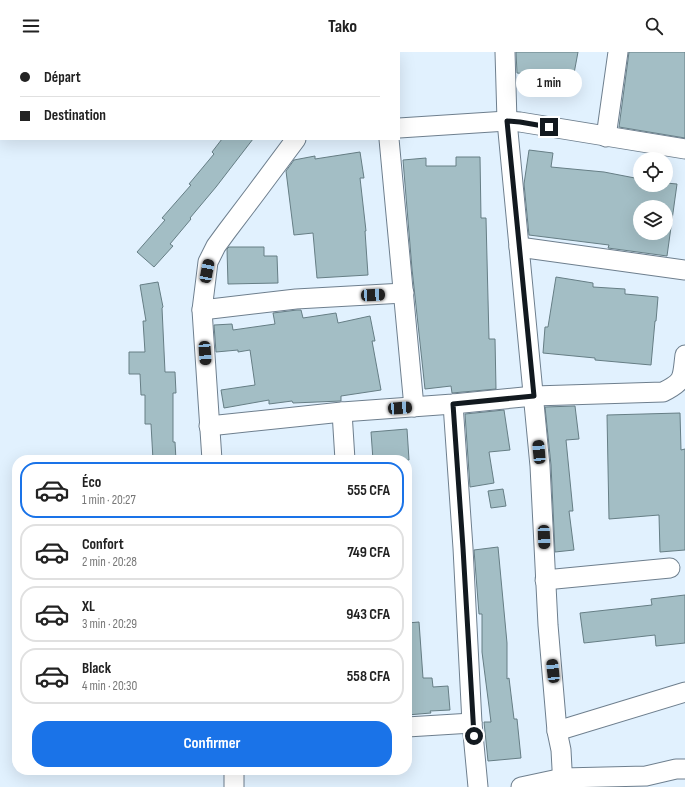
<!DOCTYPE html>
<html lang="fr">
<meta charset="utf-8">
<style>
body{margin:0;font-family:"Sofia Sans Condensed",sans-serif;background:#f2f2f2;color:#222;height:100vh;display:flex;flex-direction:column;font-size:15px;white-space:nowrap}
*{box-sizing:border-box;margin:0}
p{font-size:13px;color:#767676}
.icon{flex:none;width:22px;height:22px;fill:none;stroke:currentColor;stroke-width:2;stroke-linecap:round;stroke-linejoin:round}
.map{position:relative;flex:1;overflow:hidden}
.details{position:absolute;left:12px;top:403px;width:400px;height:320px;display:flex;flex-direction:column;background:#fff;border-radius:16px;box-shadow:0 4px 16px #0002}
.details>*{flex:none}
.guide{position:absolute;left:0px;top:0px;width:400px;height:88px;box-shadow:0 4px 16px #0002;display:grid;align-content:center;height:88px;padding:0 20px;background:#fff}
.buttons{position:absolute;left:633px;top:100px;display:grid;gap:8px}
.buttons a{display:grid;place-items:center;width:40px;height:40px;border-radius:50%;background:#fff;box-shadow:0 4px 16px #0002;font-size:20px}
.end{position:absolute;width:18px;height:18px;margin:-9px;border:5px solid #12191f;background:#fff;box-shadow:0 0 0 2px #fff}
.from{border-radius:50%}
.bubble{position:absolute;height:28px;border-radius:14px;background:#fff;box-shadow:0 4px 16px #0002;font-size:13px;font-weight:700;line-height:28px;text-align:center}
.car{position:absolute;width:12px;height:24px;margin:-12px -6px;border-radius:5px;box-shadow:0 0 3px 1px #0007;background:linear-gradient(#222 24%,#8ab4d8 0 40%,#222 0 76%,#8ab4d8 0 86%,#222 0)}
.guide b{display:flex;align-items:center;gap:14px;height:38px;font-size:15px}
.guide b+b{border-top:1px solid #e0e0e0}
.guide i{width:10px;height:10px;background:#222}
ul{padding:7px 0 0;list-style:none}
li{display:flex;align-items:center;gap:12px;height:56px;margin:0 8px 6px;padding:0 12px;border:2px solid #e0e0e0;border-radius:16px}
li div{flex:1}
li b{display:block;font-size:15px}
li em{font-style:normal;font-weight:700}
li.active{border-color:#1a73e8}
li>.icon{width:36px;height:36px;stroke-width:1.5}
.primary-button{display:flex;gap:8px;margin-top:auto;padding:8px 20px}
.primary-button a{flex:1;height:46px;border-radius:16px;background:#1a73e8;color:#fff;font-size:16px;font-weight:700;line-height:46px;text-align:center}
header{display:flex;justify-content:space-between;align-items:center;height:52px;padding:0 20px;background:#fff;font-size:18px;font-weight:700}
.map>svg:first-child{display:block}
.building{fill:#a3bec5;stroke:#667e85;fill-rule:evenodd}
.lines{fill:none;stroke-linecap:round;stroke-linejoin:round}
.street-casing{stroke:#6e7f8e;stroke-width:21}
.street{stroke:#fff;stroke-width:19}
.route{stroke:#12191f;stroke-width:5}
</style>
<header><svg class="icon" aria-label="menu" viewBox="0 0 24 24"><path d="M4 6h16M4 12h16M4 18h16"/></svg>Tako<svg class="icon" aria-label="search" viewBox="0 0 24 24"><circle cx="10" cy="10" r="6"/><path d="M15 15l6 6"/></svg></header>
<div class="map">
<svg width="685" height="735" viewBox="0 0 685 735">
<rect width="100%" height="100%" fill="#e1f1fe"/>
<g class="building">
<polygon points="516,0 578,0 570,43 535,37 538,23 517,21"/>
<polygon points="629,0 685,0 685,86 619,75"/>
<polygon points="222,87 253,87 216,135 190,166 191,167 170,192 173,194 154,215 137,200 165,168 162,166 191,133 189,132 214,102 212,100"/>
<path d="M529 98 553 101 551 115 604 120 640 127V133H666V131L677 132 667 204 608 196 609 193 529 183 524 132ZM640 155H666V181H640Z"/>
<polygon points="360,100 364,126 360,126 366,179 365,179 368,223 317,226 313,181 294,183 286,119 294,108 315,104 315,107"/>
<polygon points="456,105 480,105 481,166 486,166 489,287 495,287 496,337 452,341 451,334 425,337 412,217 403,108 426,106 426,114 456,114"/>
<polygon points="229,195 264,195 264,204 277,204 278,231 228,232 227,197"/>
<polygon points="556,225 593,231 593,235 625,237 625,242 658,245 656,269 655,269 651,313 595,308 595,306 543,301 545,275 548,275"/>
<polygon points="158,230 163,255 162,256 165,320 175,320 176,341 173,341 173,390 175,390 176,408 153,408 151,372 145,372 145,343 141,343 140,322 129,322 129,300 145,300 143,269 146,269 140,233"/>
<polygon points="297,258 301,258 303,266 336,261 338,271 370,264 375,289 372,289 381,338 341,344 341,349 293,351 292,349 269,352 269,348 224,356 221,338 255,333 250,298 238,300 238,298 216,300 214,273 232,272 233,278 275,272 273,261"/>
<polygon points="575,354 579,387 566,388 573,459 569,459 574,498 555,500 551,413 545,355"/>
<polygon points="504,358 510,398 489,400 494,431 470,435 465,362"/>
<polygon points="680,361 681,398 685,397 685,498 660,500 659,463 609,467 607,363"/>
<polygon points="407,377 409,408 373,408 371,380"/>
<polygon points="503,437 506,454 491,456 488,439"/>
<polygon points="498,495 507,591 507,627 509,626 514,667 517,667 521,706 488,709 484,670 491,670 482,600 482,562 479,562 474,498"/>
<polygon points="685,543 685,591 656,594 655,583 584,591 580,561 652,553 651,547"/>
<polygon points="419,570 423,626 432,626 433,635 448,634 450,658 430,659 431,661 407,663 407,571"/>
</g>
<g class="lines">
<g class="street-casing">
<g id="street">
<polyline points="328,0 328,1"/>
<polyline points="505,0 507,69 540,414 548,573 557,679 561,698 563,735"/>
<polyline points="399,76 507,69 520,70 685,97"/>
<polyline points="606,85 618,0"/>
<polyline points="389,87 414,355"/>
<polyline points="519,195 685,218"/>
<polyline points="202,258 296,247 404,241"/>
<polyline points="453,352 463,496 472,671 478,735"/>
<polyline points="342,360 345,408"/>
<path d="M209 374 342 360 453 352 534 344 663 340C685 329 682 326 685 303"/>
<polyline points="212,408 202,258 208,210 216,194 227,179 255,142 296,87"/>
<polyline points="545,528 670,516"/>
<polyline points="407,675 472,671"/>
<polyline points="557,679 685,640"/>
<polyline points="234,735 234,718"/>
<polyline points="521,735 563,726 646,724 676,717 685,717"/>
</g>
</g>
<use href="#street" class="street"/>
</g>
<g class="lines">
<polyline class="route" points="474,684 463,496 453,352 534,344 507,69 520,70 549,75"/>
</g>
</svg>
<div class="buttons">
<a><svg class="icon" aria-label="locate" viewBox="0 0 24 24"><circle cx="12" cy="12" r="6"/><path d="M12 2v4M12 18v4M2 12h4M18 12h4"/></svg></a>
<a><svg class="icon" aria-label="layers" viewBox="0 0 24 24"><path d="M12 4l9 5-9 5-9-5zM3 14l9 5 9-5"/></svg></a>
</div>
<i class="end from" style="left:474px;top:684px"></i>
<i class="end" style="left:549px;top:75px"></i>
<div class="bubble" style="left:516px;top:17px;width:66px">1 min</div>
<i class="car" style="left:207px;top:219px;rotate:11deg"></i>
<i class="car" style="left:373px;top:243px;rotate:87deg"></i>
<i class="car" style="left:205px;top:301px;rotate:176deg"></i>
<i class="car" style="left:400px;top:356px;rotate:86deg"></i>
<i class="car" style="left:539px;top:400px;rotate:355deg"></i>
<i class="car" style="left:544px;top:485px;rotate:178deg"></i>
<i class="car" style="left:553px;top:619px;rotate:354deg"></i>
<div class="guide">
<b><i class="from"></i>Départ</b>
<b><i></i>Destination</b>
</div>
<section class="details">
<ul>
<li class="active"><svg class="icon" aria-label="car" viewBox="0 0 24 24"><path d="M5 17H2v-5l4-1 3-4h7l3 4 3 1v5h-3M9 17h6M6 11h13"/><circle cx="7" cy="17" r="2"/><circle cx="17" cy="17" r="2"/></svg><div><b>Éco</b><p>1 min · 20:27</p></div><em>555 CFA</em></li>
<li><svg class="icon" aria-label="car" viewBox="0 0 24 24"><path d="M5 17H2v-5l4-1 3-4h7l3 4 3 1v5h-3M9 17h6M6 11h13"/><circle cx="7" cy="17" r="2"/><circle cx="17" cy="17" r="2"/></svg><div><b>Confort</b><p>2 min · 20:28</p></div><em>749 CFA</em></li>
<li><svg class="icon" aria-label="car" viewBox="0 0 24 24"><path d="M5 17H2v-5l4-1 3-4h7l3 4 3 1v5h-3M9 17h6M6 11h13"/><circle cx="7" cy="17" r="2"/><circle cx="17" cy="17" r="2"/></svg><div><b>XL</b><p>3 min · 20:29</p></div><em>943 CFA</em></li>
<li><svg class="icon" aria-label="car" viewBox="0 0 24 24"><path d="M5 17H2v-5l4-1 3-4h7l3 4 3 1v5h-3M9 17h6M6 11h13"/><circle cx="7" cy="17" r="2"/><circle cx="17" cy="17" r="2"/></svg><div><b>Black</b><p>4 min · 20:30</p></div><em>558 CFA</em></li>
</ul>
<div class="primary-button"><a>Confirmer</a></div>
</section>
</div>
